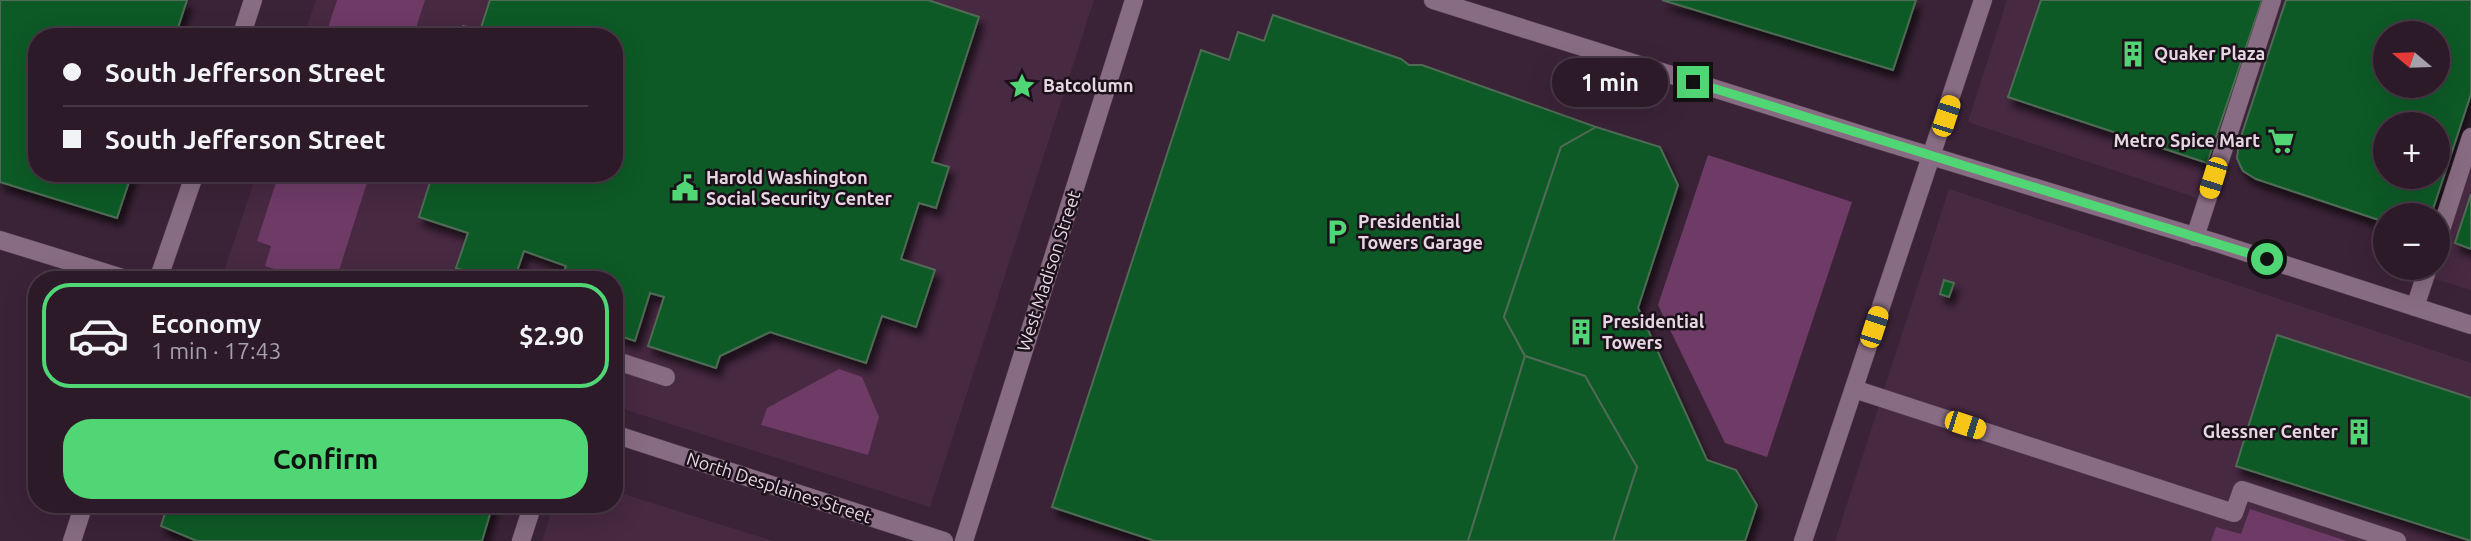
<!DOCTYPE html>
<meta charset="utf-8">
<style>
body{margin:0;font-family:Ubuntu,sans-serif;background:#342331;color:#f1f3f6;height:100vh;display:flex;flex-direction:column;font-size:26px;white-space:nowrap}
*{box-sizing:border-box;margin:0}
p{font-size:23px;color:#a6a1a8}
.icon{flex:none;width:38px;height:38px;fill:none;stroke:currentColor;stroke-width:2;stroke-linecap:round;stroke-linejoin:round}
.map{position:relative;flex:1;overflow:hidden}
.details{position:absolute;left:28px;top:271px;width:595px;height:242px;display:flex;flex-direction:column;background:#2c1a29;border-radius:28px;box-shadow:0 7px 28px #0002,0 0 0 2px #483846}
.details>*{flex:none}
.hud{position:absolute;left:28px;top:28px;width:595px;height:154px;border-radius:28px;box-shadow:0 7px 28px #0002,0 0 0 2px #483846;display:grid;align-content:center;height:154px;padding:0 35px;background:#2c1a29}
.needle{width:46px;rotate:289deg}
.fabs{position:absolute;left:2373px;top:21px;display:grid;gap:14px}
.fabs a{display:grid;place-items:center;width:77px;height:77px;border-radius:50%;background:#2c1a29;box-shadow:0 7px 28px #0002,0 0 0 2px #483846;font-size:35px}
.end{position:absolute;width:32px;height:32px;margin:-16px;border:9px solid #50d674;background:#111;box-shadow:0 0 0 4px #111}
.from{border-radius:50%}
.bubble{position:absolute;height:49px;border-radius:24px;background:#2c1a29;box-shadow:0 7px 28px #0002,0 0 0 2px #483846;font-size:23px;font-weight:600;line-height:49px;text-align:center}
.car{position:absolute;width:21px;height:42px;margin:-21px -10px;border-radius:9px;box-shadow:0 0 5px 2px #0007;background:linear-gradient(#f5c518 24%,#345 0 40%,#f5c518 0 76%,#345 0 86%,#f5c518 0)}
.hud b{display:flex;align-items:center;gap:24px;height:66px;font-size:26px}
.hud b+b{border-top:2px solid #483846}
.hud i{width:18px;height:18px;background:#f1f3f6}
ul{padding:12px 0 0;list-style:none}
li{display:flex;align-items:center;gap:21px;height:105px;margin:0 14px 10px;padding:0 21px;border:4px solid transparent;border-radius:28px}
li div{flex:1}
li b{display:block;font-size:26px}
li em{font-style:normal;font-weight:600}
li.current{border-color:#50d674}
li>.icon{width:63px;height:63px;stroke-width:1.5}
.action{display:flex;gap:14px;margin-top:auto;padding:14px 35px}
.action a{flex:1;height:80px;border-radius:28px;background:#50d674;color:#111;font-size:28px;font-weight:600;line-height:80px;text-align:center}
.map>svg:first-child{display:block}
.built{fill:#472942}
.green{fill:#6e3b67}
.building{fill:#0c5a27;stroke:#4f6b54;stroke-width:2;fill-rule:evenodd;filter:url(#shadow)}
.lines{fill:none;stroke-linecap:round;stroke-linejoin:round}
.service-casing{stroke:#544151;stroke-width:19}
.secondary-casing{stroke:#544151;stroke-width:19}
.service{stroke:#886c83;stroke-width:18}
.secondary{stroke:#886c83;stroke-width:18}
.route{stroke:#50d674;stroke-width:9}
.labels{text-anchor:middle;stroke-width:5;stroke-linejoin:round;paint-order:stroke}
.poi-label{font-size:18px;font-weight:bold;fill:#e6d6e2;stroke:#1c111a;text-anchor:start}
.street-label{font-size:18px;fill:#e6d6e2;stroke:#1c111a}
</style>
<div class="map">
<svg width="2471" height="541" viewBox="0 0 2471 541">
<defs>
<filter id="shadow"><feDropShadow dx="4.5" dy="8" stdDeviation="3.5" flood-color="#0009"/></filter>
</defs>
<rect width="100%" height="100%" fill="#3b2337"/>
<g class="built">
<polygon points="316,0 1094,0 930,507 614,406 614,280 229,280 225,268 257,173 614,173 614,37 303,37"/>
<polygon points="2007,0 2272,0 2206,201 1968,122"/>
<polygon points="2471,136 2471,290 2425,276 2428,268 2438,268 2438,239"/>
<polygon points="1949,189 2471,363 2471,541 1835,541"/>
<polygon points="614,491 773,541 542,541 554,504 614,504"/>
</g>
<g class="green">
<polygon points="337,0 425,0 413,37 325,37"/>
<polygon points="1708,155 1852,202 1767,457 1725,443 1658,305"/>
<polygon points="279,173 370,173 336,280 307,280 265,266 271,246 257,241"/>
<polygon points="839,369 862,377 879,417 868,455 761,425 767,408"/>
<polygon points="2250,509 2347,541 2211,541 2216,527 2241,534"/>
</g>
<g class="building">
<polygon points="0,0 187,0 175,37 37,37 37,173 132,173 117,218 0,182"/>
<polygon points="490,0 928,0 979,17 932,162 949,167 936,208 919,203 901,259 935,270 916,327 882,316 866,363 770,332 720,356 716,368 648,346 664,297 650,293 635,341 614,334 614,280 561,280 566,266 524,251 514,280 493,280 456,268 468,233 419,217 433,173 614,173 614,37 460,37 463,26 480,31"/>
<polygon points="1662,0 1916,0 1893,70"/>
<polygon points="2041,0 2262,0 2207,163 2008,97"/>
<path d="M2286 0H2471V94L2431 215H2385V222L2256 179 2243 171 2240 165 2237 158 2239 143ZM2385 33H2438V86H2385ZM2385 124H2438V177H2385Z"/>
<polygon points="1273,15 1401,59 1409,65 1422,65 1596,127 1561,147 1504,317 1525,356 1468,541 1155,541 1052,507 1201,50 1229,60 1238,32 1264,41"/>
<polygon points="1596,127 1660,147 1678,185 1638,308 1707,460 1736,470 1757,505 1745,541 1613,541 1637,467 1585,376 1525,356 1504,317 1561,147"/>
<polygon points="2471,194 2471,249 2455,243"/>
<polygon points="1944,280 1954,283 1949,297 1940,294"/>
<polygon points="2277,335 2471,398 2471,541 2236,466"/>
<polygon points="1525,356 1585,376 1637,467 1613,541 1468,541"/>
<polygon points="168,504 493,504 482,541 197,541 161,526"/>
</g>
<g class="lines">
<g class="service-casing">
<g id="service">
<polyline points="2195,237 2272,0"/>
<polyline points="2438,239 2471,137"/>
<polyline points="2415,307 2428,268"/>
<polyline points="614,360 666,377"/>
<polyline points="1854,389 2234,513 2242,490 2397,541"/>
<polyline points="521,541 533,504"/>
</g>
</g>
<g class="secondary-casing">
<g id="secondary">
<polyline points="1433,0 1875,139 2217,243 2471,325"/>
<polyline points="241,37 253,0"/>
<polyline points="0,240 129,280"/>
<polyline points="158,280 195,173"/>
<polyline points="614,434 944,541"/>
<polyline points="72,541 84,504"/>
<polyline points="964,541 1134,0"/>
<polyline points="1803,541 1983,0"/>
</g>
</g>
<use href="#service" class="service"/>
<use href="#secondary" class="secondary"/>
</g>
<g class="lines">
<polyline class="route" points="1693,82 2267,259"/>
</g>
<defs>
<g id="building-bare" transform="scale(2.1)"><path d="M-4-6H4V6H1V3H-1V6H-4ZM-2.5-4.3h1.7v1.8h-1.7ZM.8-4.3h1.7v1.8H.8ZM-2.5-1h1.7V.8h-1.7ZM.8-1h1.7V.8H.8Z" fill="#50d674" stroke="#1c111a" stroke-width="2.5" paint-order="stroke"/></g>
<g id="sight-bare" transform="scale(2.1)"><path d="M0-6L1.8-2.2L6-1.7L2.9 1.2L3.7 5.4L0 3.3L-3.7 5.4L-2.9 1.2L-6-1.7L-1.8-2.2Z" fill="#50d674" stroke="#1c111a" stroke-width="2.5" paint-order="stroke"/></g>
<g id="supermarket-bare" transform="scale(2.1)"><path d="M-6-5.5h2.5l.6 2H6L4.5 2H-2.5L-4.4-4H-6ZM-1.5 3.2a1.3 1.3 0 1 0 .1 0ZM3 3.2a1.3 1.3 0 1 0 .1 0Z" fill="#50d674" stroke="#1c111a" stroke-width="2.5" paint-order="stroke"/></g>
<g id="civic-bare" transform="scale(2.1)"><path d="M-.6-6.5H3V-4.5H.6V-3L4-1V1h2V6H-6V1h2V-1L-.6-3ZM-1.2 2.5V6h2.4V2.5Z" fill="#50d674" stroke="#1c111a" stroke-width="2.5" paint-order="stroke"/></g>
<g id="parking-bare" transform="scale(2.1)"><path d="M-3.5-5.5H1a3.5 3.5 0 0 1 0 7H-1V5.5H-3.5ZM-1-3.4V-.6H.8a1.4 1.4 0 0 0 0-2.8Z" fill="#50d674" stroke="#1c111a" stroke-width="2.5" paint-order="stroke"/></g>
</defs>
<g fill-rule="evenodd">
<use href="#building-bare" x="2133" y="54"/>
<use href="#sight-bare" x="1022" y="86"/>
<use href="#supermarket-bare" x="2281" y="141"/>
<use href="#civic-bare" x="685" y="188"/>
<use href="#parking-bare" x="1337" y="232"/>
<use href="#building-bare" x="1581" y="332"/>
<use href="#building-bare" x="2359" y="432"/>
</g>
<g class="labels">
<g class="poi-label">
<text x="2154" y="60">Quaker Plaza</text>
<text x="1043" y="92">Batcolumn</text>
<text x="2260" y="147" text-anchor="end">Metro Spice Mart</text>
<text x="706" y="184">Harold Washington<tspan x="706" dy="21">Social Security Center</tspan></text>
<text x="1358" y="228">Presidential<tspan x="1358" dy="21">Towers Garage</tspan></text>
<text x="1602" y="328">Presidential<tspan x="1602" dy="21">Towers</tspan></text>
<text x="2338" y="438" text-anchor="end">Glessner Center</text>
</g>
<g class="street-label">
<text transform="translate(1049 271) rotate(-72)" y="6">West Madison Street</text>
<text transform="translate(779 488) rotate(18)" y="6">North Desplaines Street</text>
</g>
</g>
</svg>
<div class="fabs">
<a><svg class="needle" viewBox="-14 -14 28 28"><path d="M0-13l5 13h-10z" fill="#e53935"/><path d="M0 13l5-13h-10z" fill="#a6a1a8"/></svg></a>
<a>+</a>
<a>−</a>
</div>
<i class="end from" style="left:2267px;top:259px"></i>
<i class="end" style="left:1693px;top:82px"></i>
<div class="bubble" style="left:1552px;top:58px;width:116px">1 min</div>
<i class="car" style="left:1946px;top:116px;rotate:18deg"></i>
<i class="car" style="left:2213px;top:178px;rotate:197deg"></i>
<i class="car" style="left:1874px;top:327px;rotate:18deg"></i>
<i class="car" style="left:1965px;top:425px;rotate:108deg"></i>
<div class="hud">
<b><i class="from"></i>South Jefferson Street</b>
<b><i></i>South Jefferson Street</b>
</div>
<section class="details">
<ul>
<li class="current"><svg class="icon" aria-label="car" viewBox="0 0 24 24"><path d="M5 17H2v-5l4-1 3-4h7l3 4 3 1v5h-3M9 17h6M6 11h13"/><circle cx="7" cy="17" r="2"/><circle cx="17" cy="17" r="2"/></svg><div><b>Economy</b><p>1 min · 17:43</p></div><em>$2.90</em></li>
</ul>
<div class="action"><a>Confirm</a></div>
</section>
</div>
